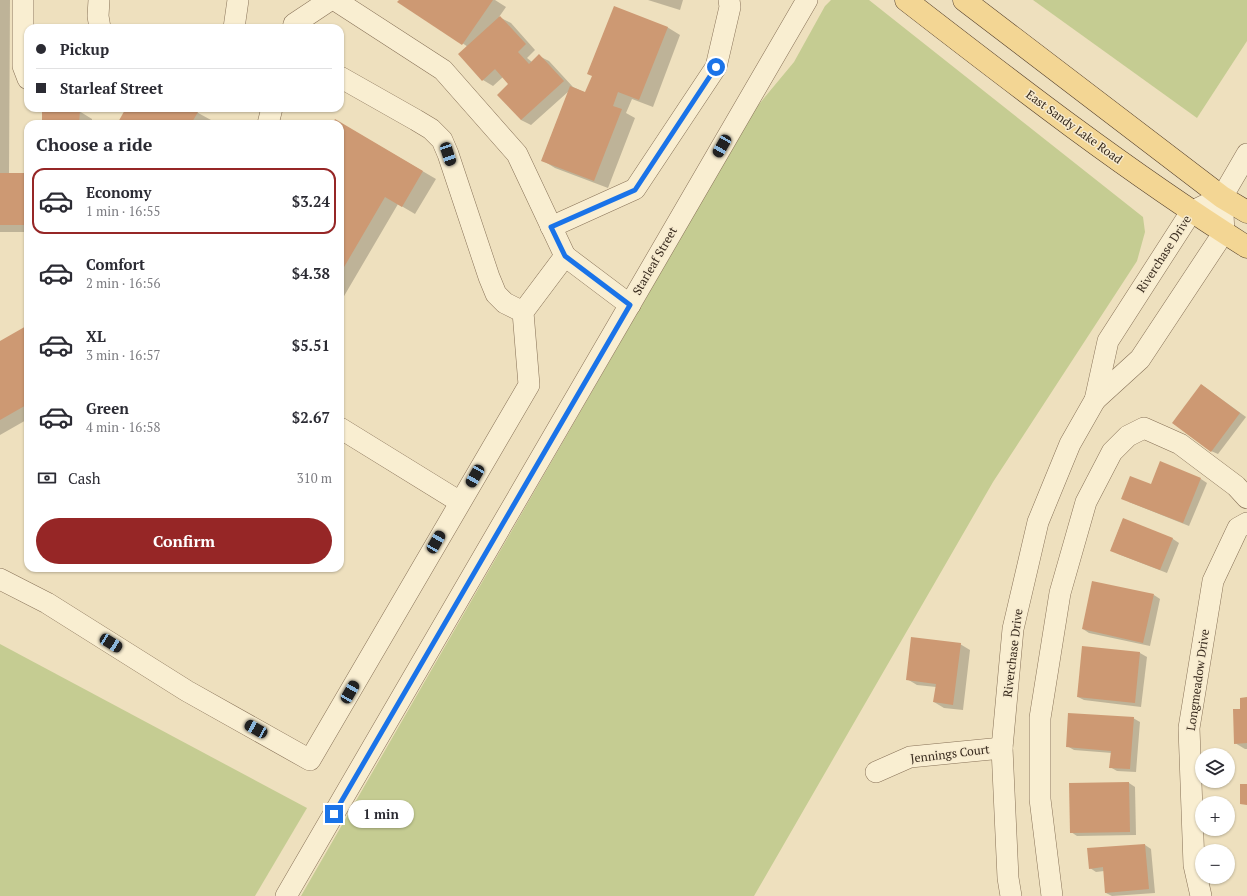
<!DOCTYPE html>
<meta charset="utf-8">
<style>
body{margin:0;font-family:"PT Serif",serif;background:#f7f7f7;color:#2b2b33;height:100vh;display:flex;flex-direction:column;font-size:15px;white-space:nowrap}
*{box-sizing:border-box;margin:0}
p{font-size:13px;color:#7c7c81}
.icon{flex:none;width:22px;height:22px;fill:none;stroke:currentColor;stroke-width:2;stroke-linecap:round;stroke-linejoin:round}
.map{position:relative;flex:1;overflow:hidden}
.details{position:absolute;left:24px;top:120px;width:320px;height:452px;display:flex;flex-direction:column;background:#fff;border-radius:12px;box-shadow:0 1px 3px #0004}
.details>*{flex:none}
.hud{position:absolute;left:24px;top:24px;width:320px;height:88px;border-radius:12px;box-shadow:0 1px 3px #0004;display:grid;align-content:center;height:88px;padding:0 12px;background:#fff}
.fabs{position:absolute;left:1195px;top:748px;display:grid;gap:8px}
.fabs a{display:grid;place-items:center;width:40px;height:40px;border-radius:50%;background:#fff;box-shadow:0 1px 3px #0004;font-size:20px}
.end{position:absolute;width:18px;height:18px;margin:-9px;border:5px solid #1a73e8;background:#fff;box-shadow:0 0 0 2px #fff}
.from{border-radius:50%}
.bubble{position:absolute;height:28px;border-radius:14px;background:#fff;box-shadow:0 1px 3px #0004;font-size:13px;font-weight:700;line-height:28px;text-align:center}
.car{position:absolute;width:12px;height:24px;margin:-12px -6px;border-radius:5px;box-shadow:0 0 3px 1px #0007;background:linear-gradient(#222 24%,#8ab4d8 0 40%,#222 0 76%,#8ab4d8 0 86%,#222 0)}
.hud b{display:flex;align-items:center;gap:14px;height:38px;font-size:15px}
.hud b+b{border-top:1px solid #e1e1e2}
.hud i{width:10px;height:10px;background:#2b2b33}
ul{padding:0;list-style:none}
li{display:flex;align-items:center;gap:12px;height:66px;margin:0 8px 6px;padding:0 4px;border:2px solid transparent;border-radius:12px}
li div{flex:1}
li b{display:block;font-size:15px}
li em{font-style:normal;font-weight:700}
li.active{border-color:#962626}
li>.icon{width:36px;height:36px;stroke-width:1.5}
h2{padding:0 12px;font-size:18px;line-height:48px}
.pay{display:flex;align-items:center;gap:10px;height:44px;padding:0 12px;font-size:15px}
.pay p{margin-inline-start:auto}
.action{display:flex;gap:8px;margin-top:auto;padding:8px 12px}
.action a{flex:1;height:46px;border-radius:24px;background:#962626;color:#fff;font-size:16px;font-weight:700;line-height:46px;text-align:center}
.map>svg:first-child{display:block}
.green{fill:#c5cc92}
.shadow{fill:#0003}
.building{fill:#cd9973}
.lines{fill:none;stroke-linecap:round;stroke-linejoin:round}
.minor-casing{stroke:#877157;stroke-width:22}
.major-casing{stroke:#543f2b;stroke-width:23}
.minor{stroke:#f9eed1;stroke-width:21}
.major{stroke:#f3d694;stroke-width:22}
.route{stroke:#1a73e8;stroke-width:5}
.labels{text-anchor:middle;stroke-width:3;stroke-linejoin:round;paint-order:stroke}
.street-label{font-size:12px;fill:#36291c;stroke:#f6eace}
</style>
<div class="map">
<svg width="1247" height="896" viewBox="0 0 1247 896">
<rect width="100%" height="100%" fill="#eee0be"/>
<g class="green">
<polygon points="831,0 869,0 1143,217 1145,232 1137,261 993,482 754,896 301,896 755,109 794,62 825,6"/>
<polygon points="1033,0 1247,0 1247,41 1197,118"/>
<polygon points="0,644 307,808 255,896 0,896"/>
</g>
<g class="shadow">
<polygon points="0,0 10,0 9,174 28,174 28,232 0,232"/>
<polygon points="400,0 495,0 506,7 499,17 511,23 535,50 527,58 532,62 539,56 549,61 573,87 586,93 667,27 680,35 653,107 632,99 626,113 635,118 608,188 555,168 542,160 569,91 531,125 521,120 510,84 503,77 493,86 483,80 468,47"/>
<polygon points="648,0 683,0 680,10"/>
<polygon points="128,108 189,108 211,120 208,124 118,124"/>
<polygon points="79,111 92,119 92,124 43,124"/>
<polygon points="335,120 436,179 415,214 398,204 340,303 340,124 333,124"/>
<polygon points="28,326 28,419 0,435 0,342"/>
<polygon points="1202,385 1246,417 1218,454 1211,451"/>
<polygon points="1201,479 1207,483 1189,526 1129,502 1152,486"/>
<polygon points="1123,519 1173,539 1179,543 1167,573 1118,554 1111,550"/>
<polygon points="1154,595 1160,599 1150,646 1089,633 1083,629"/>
<polygon points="960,644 970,650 963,710 944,708 934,702 936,687 917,685 907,679"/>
<polygon points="1083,647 1140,653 1147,657 1141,707 1084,700 1078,697"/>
<polygon points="1247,698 1247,749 1245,749 1235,743 1241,710"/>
<polygon points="1133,718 1140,722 1136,772 1117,771 1110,767 1112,753 1074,750 1067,746"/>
<polygon points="1129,783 1135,787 1136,835 1077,836 1071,832"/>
<polygon points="1145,845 1151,849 1155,893 1112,896 1106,893 1104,871 1096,872 1090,868"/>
</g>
<g class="building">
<polygon points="399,0 493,0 462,45 397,2"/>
<polygon points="614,6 668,27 639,100 618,92 613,106 622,109 594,181 541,161 570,86 585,92 592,76 587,74"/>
<polygon points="500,16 526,44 518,52 529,64 539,54 564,81 521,120 497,95 508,84 495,69 482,81 458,54"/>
<polygon points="126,108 191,108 198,112 191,124 117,124"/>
<polygon points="42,110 80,110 79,124 42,124"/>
<polygon points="335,119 423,171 402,207 385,197 340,274 340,124 332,124"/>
<rect x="0" y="173" width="28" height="52"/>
<polygon points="28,325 28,404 0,420 0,341"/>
<polygon points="1201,384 1240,413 1211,452 1172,423"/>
<polygon points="1160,461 1201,478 1183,523 1121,499 1130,476 1151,484"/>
<polygon points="1123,518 1173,538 1160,570 1110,551"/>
<polygon points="1092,581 1154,594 1143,643 1082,629"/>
<polygon points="911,637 961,643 953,705 933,702 936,684 906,680"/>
<polygon points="1082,646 1140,652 1135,703 1077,697"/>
<polygon points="1247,697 1247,743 1234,744 1233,709 1240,709 1240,698"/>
<polygon points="1068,713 1134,717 1130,769 1109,768 1111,751 1066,747"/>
<polygon points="1129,782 1130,832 1070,833 1069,783"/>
<polygon points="1240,784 1247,784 1247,805 1240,804"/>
<polygon points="1145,844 1149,889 1105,893 1103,867 1089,869 1087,848"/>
</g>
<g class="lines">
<g class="minor-casing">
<g id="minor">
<polyline points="23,0 23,66 28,79"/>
<polyline points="99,0 98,16 100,28"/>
<polyline points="234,28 238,0"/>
<polyline points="293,28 294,24 330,0"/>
<polyline points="340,77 416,120 431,129 442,140 448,154 489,277 496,294 505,303 523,312"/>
<polyline points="268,124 272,108"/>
<polyline points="1222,197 1247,154"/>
<polyline points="551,227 635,189 716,67 730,7 729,0"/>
<polyline points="565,256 630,305"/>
<polyline points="1095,400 1140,359 1224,232 1222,197"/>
<polyline points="340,428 460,502"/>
<polyline points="0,579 47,603 187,691 310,760 529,385 523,312 565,256 517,154 443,70 335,0"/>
<polyline points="876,772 910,757 1002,748"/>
<polyline points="286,896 807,0"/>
<polyline points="1011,896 1008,878 1002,748 1013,629 1038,522 1070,444 1095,400 1108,341 1191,212 1222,197"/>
<polyline points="1052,896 1040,799 1040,718 1060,593 1086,502 1112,452 1128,436 1144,428 1180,444 1236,486 1247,498"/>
<polyline points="1201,896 1194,865 1189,728 1213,581 1238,528 1247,523"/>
</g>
</g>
<g class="major-casing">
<g id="major">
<path d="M906 0C1017 86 1128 172 1247 247"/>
<polyline points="964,0 1222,197 1247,212"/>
</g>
</g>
<use href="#minor" class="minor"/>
<use href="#major" class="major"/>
</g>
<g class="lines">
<polyline class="route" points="334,814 630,305 565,256 551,227 635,190 716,67"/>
</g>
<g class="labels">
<g class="street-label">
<text transform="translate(1074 127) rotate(36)" y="4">East Sandy Lake Road</text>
<text transform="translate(1164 254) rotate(-57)" y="4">Riverchase Drive</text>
<text transform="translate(655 261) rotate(-60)" y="4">Starleaf Street</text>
<text transform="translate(1013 653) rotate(-83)" y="4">Riverchase Drive</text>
<text transform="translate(1198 680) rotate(-82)" y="4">Longmeadow Drive</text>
<text transform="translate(950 754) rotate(-7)" y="4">Jennings Court</text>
</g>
</g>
</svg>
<div class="fabs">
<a><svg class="icon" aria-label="layers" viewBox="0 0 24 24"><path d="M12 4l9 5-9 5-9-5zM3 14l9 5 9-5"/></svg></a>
<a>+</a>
<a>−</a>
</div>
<i class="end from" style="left:716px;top:67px"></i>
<i class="end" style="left:334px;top:814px"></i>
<div class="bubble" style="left:348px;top:800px;width:66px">1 min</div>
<i class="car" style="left:722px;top:146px;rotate:210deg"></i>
<i class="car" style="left:448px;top:154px;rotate:162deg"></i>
<i class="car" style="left:475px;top:476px;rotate:210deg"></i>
<i class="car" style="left:436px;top:542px;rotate:30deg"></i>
<i class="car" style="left:111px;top:643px;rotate:122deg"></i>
<i class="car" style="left:350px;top:692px;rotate:30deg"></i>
<i class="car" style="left:256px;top:729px;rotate:299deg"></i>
<div class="hud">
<b><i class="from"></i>Pickup</b>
<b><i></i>Starleaf Street</b>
</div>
<section class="details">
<h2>Choose a ride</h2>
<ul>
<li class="active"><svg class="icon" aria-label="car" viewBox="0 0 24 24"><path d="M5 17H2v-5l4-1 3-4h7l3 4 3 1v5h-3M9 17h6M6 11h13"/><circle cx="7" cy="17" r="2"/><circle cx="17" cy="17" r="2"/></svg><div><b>Economy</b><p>1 min · 16:55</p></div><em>$3.24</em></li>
<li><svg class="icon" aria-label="car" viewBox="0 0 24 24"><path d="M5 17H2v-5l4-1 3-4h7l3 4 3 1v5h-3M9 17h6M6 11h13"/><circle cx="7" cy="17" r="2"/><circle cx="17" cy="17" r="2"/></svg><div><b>Comfort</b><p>2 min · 16:56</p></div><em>$4.38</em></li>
<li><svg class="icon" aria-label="car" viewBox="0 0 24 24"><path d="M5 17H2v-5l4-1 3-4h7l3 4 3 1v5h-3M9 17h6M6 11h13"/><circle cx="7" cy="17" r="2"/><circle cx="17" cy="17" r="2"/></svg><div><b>XL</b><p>3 min · 16:57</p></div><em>$5.51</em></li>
<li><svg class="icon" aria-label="car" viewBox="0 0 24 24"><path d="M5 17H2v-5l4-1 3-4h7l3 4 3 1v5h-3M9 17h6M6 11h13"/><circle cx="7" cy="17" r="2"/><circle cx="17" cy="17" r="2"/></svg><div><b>Green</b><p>4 min · 16:58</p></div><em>$2.67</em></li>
</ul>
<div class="pay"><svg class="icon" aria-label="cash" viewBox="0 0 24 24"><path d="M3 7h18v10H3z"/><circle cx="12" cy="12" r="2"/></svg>Cash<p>310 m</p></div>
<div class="action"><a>Confirm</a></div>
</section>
</div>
